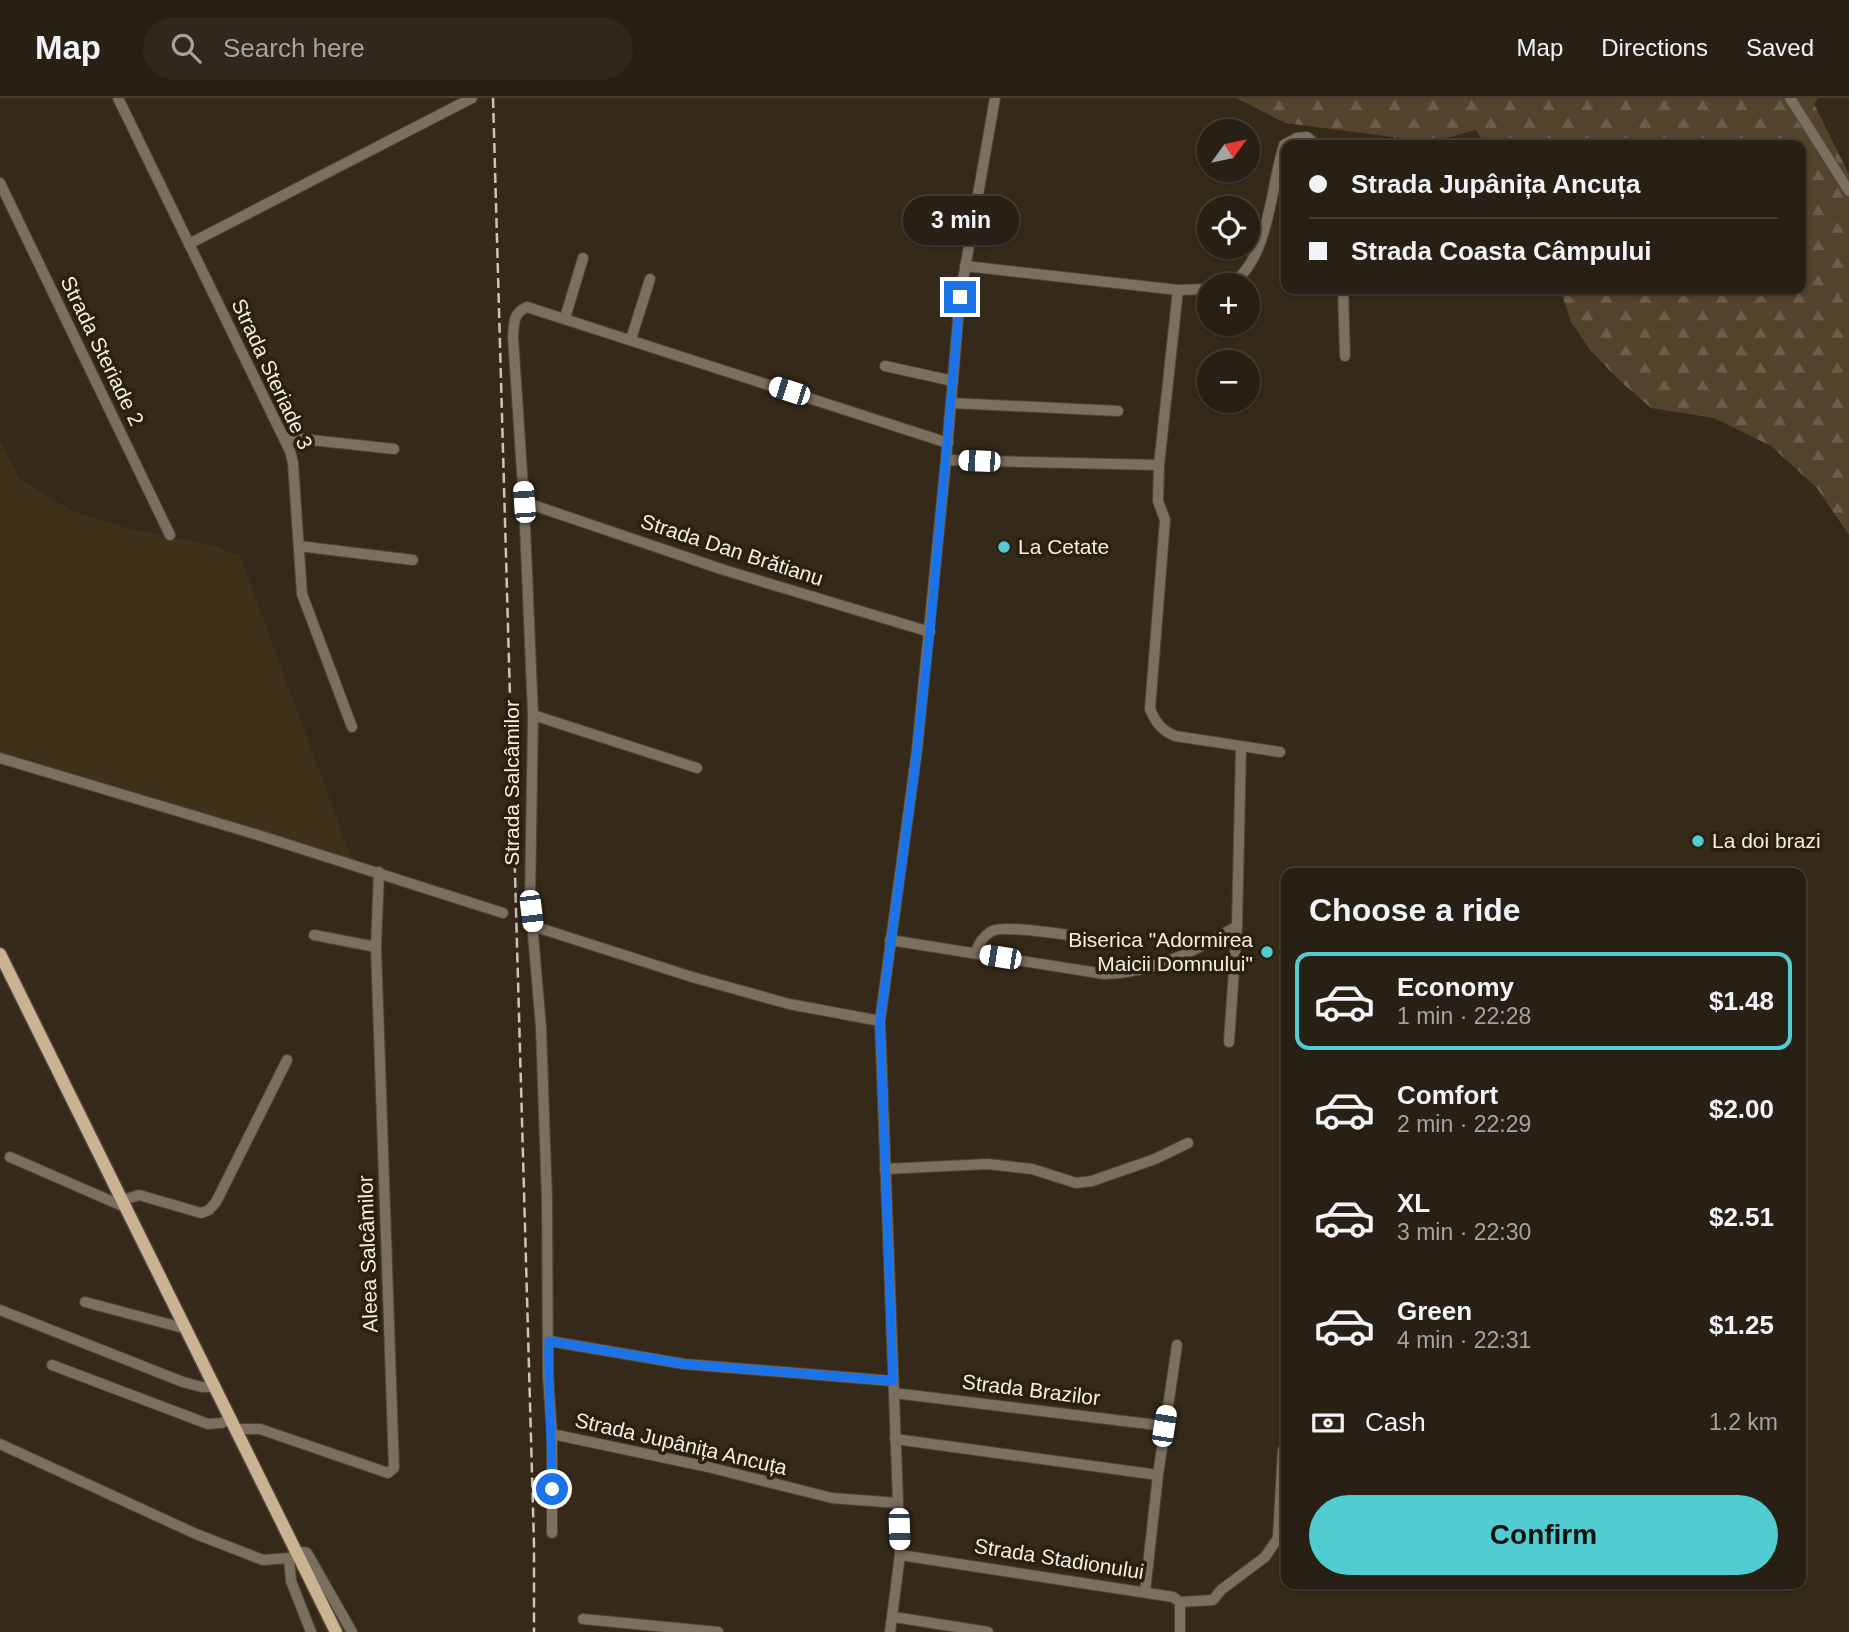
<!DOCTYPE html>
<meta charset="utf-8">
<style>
body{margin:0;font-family:Helvetica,sans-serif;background:#30281d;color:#f1f3f6;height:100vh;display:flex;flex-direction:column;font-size:26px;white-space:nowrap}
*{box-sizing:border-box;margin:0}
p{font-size:23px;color:#a5a3a0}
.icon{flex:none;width:38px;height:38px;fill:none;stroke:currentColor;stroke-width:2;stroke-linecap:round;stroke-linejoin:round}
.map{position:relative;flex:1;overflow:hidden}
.panel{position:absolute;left:1281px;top:770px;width:525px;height:721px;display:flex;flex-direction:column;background:#282014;border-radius:14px;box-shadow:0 2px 5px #0004,0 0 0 2px #443e34}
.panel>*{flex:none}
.guide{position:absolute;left:1281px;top:42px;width:525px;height:154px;border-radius:14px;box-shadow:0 2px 5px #0004,0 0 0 2px #443e34;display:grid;align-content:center;height:154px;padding:0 28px;background:#282014}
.needle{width:46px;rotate:57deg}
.buttons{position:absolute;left:1197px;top:21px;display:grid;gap:14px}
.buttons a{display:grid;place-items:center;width:63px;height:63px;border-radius:50%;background:#282014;box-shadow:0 2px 5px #0004,0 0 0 2px #443e34;font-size:35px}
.end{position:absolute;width:32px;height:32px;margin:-16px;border:9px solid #1a73e8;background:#fff;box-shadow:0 0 0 4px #fff}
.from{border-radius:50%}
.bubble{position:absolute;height:49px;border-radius:24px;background:#282014;box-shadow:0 2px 5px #0004,0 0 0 2px #443e34;font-size:23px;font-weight:700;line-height:49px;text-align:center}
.car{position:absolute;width:21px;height:42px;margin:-21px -10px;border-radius:9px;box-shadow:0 0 5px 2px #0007;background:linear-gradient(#fff 24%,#345 0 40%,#fff 0 76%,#345 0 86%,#fff 0)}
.guide b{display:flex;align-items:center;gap:24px;height:66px;font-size:26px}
.guide b+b{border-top:2px solid #443e34}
.guide i{width:18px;height:18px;background:#f1f3f6}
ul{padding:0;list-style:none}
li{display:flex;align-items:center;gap:21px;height:98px;margin:0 14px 10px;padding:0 14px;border:4px solid transparent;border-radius:14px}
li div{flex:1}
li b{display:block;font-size:26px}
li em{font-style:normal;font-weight:700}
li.selected{border-color:#51ccd1}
li>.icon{width:63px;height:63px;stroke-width:1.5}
h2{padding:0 28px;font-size:32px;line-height:84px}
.pay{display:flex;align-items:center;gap:18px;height:77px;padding:0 28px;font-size:26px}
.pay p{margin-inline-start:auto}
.action{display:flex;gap:14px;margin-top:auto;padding:14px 28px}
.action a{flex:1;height:80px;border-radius:42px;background:#51ccd1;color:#111;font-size:28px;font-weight:700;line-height:80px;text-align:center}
header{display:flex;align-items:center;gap:42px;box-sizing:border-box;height:98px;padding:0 35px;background:#282014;border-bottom:2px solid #443e34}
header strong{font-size:33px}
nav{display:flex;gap:38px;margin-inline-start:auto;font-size:24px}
.search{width:490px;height:63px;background:#30281d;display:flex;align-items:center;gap:18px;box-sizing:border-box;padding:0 24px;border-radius:38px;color:#a5a3a0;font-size:26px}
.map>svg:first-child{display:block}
.built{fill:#3f301a}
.forest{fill:url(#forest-firs)}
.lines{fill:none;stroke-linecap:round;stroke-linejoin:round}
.minor-casing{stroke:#504536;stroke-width:12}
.major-casing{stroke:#504536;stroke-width:15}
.minor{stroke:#7b6f60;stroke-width:10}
.major{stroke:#cab293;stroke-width:12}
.rail{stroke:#ccc4b8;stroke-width:2.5;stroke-dasharray:10 5;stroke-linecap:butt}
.route{stroke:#1a73e8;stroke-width:9}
.poi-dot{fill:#51ccd1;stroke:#2b2010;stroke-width:2.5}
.labels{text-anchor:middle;stroke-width:7;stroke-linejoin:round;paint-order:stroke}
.street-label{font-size:21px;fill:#f5eee4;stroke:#2b2010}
.poi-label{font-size:21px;fill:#f5eee4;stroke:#2b2010;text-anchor:start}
</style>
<header>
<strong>Map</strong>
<div class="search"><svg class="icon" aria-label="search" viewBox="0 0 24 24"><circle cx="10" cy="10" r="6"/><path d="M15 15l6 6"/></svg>Search here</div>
<nav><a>Map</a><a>Directions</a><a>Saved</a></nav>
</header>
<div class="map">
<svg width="1849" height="1534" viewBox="0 0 1849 1534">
<defs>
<pattern id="forest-firs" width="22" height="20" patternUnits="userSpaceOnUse" patternTransform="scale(1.75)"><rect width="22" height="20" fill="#53432c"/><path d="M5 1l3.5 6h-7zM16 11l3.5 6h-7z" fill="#6c5e4a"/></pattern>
</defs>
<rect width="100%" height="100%" fill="#352a1a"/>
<polygon class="built" points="0,344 20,381 72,413 127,430 212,447 240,458 356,772 0,666"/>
<polygon class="forest" points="1236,0 1818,0 1814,6 1849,76 1849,437 1816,389 1771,348 1714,320 1651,310 1619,282 1591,253 1571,224 1560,191 1801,191 1801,47 1485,47 1476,32 1431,44 1285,25"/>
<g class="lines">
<g class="minor-casing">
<g id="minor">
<polyline points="118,0 290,353 293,365 302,496 352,629"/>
<polyline points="1790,0 1849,93"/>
<polyline points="0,85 170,437"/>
<polyline points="189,146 472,0"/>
<polyline points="965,168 1178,192 1209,191"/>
<path d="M1230 187C1270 161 1270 90 1284 47L1297 40 1307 39 1316 47"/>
<polyline points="1343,191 1345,258"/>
<path d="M1178 192 1159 367 1158 403 1165 422 1150 611C1156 625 1161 632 1175 638L1280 654"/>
<polyline points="565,220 583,160"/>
<polyline points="631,241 650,181"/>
<polyline points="885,268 953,283"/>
<polyline points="951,305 1118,313"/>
<polyline points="284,339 394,351"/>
<polyline points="946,362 1159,367"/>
<polyline points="524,404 724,472 930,534"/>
<polyline points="299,448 413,462"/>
<polyline points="533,617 697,670"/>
<polyline points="0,660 258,737 503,815"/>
<polyline points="533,828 692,879 789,906 880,923"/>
<polyline points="314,837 376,849"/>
<path d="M890 842 1104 876C1154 875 1195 853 1237 828"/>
<path d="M975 855C979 846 983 838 992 833 1003 827 1060 836 1076 838"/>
<polyline points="1229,944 1237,828 1241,649"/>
<polyline points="10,1059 127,1110"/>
<polyline points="885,1071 988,1066 1032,1071 1076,1085 1092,1083 1155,1061 1188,1045"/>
<polyline points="123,1102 139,1097 201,1115 209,1112 216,1104 287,962"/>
<polyline points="85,1204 187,1231"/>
<polyline points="0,1212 183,1284 202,1289 216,1289"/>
<polyline points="549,1243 684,1266 893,1283"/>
<polyline points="52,1267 208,1326 221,1325 232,1321"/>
<polyline points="894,1295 1165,1328"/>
<polyline points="237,1331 260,1331 388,1375 394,1370 376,849 379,774"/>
<path d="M552 1336 548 1279 547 1102 541 929 530 802 533 617 524 404 513 239C514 225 513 215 527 209L948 345"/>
<polyline points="895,1341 1158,1377 1145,1494"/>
<polyline points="0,1346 196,1436 263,1462 289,1460 304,1454 307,1455 352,1534"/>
<polyline points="1158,1377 1177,1247"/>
<polyline points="552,1435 552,1336 708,1369 832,1400 898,1405"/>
<polyline points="900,1457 1173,1499 1180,1504 1180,1534"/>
<polyline points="289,1460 291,1483 311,1534"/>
<polyline points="1180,1504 1213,1502 1221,1492 1265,1459 1278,1440 1283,1352"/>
<polyline points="894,1519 988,1534"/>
<polyline points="583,1521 718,1534"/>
<polyline points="890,1534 900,1457 880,923 917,652 946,362 960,199 995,0"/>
</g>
</g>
<g class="major-casing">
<polyline id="major" points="0,856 336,1534"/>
</g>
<use href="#minor" class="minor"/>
<use href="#major" class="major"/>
<polyline class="rail" points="493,0 534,1446 534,1534"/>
</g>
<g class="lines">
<path class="route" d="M552 1391C552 1341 548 1292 549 1243L684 1266 893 1283 880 923 914 677 930 534 960 199"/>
</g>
<g class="poi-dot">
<circle cx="1004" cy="449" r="7"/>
<circle cx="1698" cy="743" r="7"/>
<circle cx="1267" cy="854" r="7"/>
</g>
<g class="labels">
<g class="street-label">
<text transform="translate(102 253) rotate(64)" y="7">Strada Steriade 2</text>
<text transform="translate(272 276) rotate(65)" y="7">Strada Steriade 3</text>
<text transform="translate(732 452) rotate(18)" y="7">Strada Dan Brătianu</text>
<text transform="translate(512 685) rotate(-90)" y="7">Strada Salcâmilor</text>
<text transform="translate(368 1156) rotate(-92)" y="7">Aleea Salcâmilor</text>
<text transform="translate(1031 1292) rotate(7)" y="7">Strada Brazilor</text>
<text transform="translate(681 1346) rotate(13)" y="7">Strada Jupânița Ancuța</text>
<text transform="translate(1059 1461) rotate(9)" y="7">Strada Stadionului</text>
</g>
<g class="poi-label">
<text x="1018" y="456">La Cetate</text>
<text x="1712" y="750">La doi brazi</text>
<text x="1253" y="849" text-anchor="end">Biserica "Adormirea<tspan x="1253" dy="24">Maicii Domnului"</tspan></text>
</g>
</g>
</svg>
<div class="buttons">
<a><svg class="needle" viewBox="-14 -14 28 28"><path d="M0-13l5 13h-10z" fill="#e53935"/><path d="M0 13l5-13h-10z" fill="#a5a3a0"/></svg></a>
<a><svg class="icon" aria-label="locate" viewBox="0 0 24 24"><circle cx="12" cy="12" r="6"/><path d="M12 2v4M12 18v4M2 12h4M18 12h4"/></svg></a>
<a>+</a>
<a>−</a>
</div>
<i class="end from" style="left:552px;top:1391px"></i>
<i class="end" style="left:960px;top:199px"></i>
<div class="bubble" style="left:903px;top:98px;width:116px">3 min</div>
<i class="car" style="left:789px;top:293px;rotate:288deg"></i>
<i class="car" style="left:979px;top:363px;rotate:272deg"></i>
<i class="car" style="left:524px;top:404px;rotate:356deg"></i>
<i class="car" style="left:531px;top:813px;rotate:173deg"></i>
<i class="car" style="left:1000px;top:859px;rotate:279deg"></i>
<i class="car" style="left:1164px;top:1328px;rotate:9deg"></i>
<i class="car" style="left:899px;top:1431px;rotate:178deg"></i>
<div class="guide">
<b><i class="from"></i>Strada Jupânița Ancuța</b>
<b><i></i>Strada Coasta Câmpului</b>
</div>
<section class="panel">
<h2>Choose a ride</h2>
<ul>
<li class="selected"><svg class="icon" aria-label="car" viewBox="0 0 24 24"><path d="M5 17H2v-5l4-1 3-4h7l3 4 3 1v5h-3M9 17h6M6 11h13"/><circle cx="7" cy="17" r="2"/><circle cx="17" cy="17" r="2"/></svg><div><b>Economy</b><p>1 min · 22:28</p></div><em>$1.48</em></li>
<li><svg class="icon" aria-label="car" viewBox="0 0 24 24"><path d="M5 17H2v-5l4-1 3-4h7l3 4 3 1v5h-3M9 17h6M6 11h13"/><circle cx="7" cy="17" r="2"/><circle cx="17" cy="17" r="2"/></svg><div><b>Comfort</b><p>2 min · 22:29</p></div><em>$2.00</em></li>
<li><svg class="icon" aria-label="car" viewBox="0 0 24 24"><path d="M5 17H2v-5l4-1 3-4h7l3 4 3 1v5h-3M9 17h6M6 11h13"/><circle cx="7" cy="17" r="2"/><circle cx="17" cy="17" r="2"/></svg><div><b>XL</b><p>3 min · 22:30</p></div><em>$2.51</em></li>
<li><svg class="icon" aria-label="car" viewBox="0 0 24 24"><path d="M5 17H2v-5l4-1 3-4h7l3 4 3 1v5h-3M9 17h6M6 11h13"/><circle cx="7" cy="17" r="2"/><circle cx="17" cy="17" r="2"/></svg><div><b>Green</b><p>4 min · 22:31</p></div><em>$1.25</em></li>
</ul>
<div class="pay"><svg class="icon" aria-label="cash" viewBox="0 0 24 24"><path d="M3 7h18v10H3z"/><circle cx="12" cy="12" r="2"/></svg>Cash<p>1.2 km</p></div>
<div class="action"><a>Confirm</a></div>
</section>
</div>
